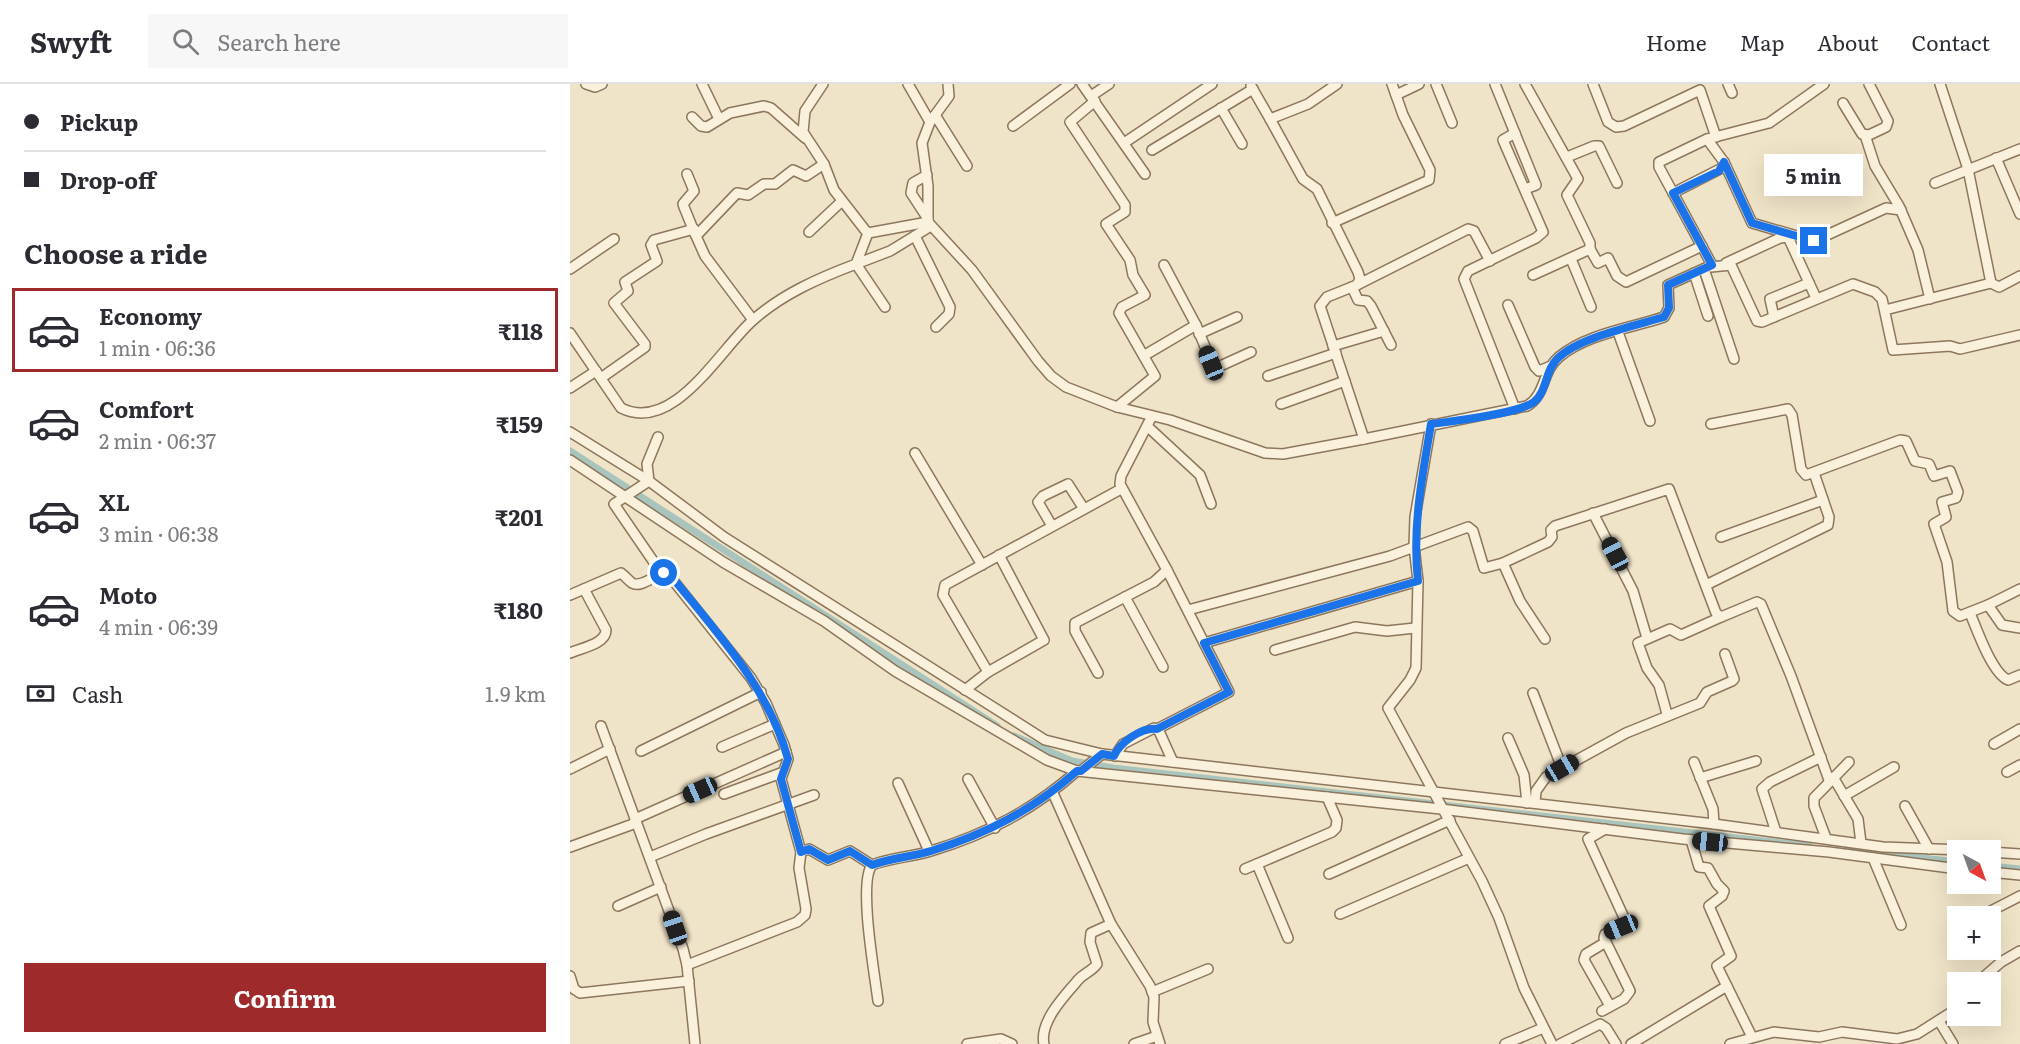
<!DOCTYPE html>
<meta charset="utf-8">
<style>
body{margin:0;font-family:Literata,serif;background:#f7f7f7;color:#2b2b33;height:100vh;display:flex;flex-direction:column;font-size:22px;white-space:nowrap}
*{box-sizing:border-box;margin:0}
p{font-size:20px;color:#7c7c81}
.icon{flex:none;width:33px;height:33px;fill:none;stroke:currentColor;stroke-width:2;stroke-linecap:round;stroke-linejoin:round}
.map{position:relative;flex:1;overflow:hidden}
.panel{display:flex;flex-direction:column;background:#fff;width:570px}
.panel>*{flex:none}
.guide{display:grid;align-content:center;height:132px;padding:0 24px;background:#fff}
.needle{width:39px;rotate:139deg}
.buttons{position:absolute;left:1377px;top:756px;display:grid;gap:12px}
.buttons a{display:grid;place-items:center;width:54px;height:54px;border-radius:0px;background:#fff;box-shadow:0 6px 24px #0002;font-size:30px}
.end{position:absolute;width:27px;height:27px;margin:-14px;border:8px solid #1a73e8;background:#fff;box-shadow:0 0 0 3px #fff}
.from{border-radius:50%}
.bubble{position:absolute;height:42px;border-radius:0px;background:#fff;box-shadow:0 6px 24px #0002;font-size:20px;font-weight:700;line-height:42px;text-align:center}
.car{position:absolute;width:18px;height:36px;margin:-18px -9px;border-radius:8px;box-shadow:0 0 4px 2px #0007;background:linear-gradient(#222 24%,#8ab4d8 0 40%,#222 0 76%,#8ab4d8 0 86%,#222 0)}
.guide b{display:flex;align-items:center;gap:21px;height:57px;font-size:22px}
.guide b+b{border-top:2px solid #e1e1e2}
.guide i{width:15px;height:15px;background:#2b2b33}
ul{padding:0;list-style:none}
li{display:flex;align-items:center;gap:18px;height:84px;margin:0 12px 9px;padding:0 12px;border:3px solid transparent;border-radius:0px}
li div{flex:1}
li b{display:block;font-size:22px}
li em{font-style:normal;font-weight:700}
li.selected{border-color:#9e2a2b}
li>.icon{width:54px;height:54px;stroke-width:1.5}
h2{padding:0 24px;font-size:27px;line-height:72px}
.pay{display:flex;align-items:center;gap:15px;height:66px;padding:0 24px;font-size:22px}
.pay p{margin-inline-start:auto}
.action{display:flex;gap:12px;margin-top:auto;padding:12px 24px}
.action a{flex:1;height:69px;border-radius:0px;background:#9e2a2b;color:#fff;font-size:24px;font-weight:700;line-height:69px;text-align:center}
header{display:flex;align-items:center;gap:36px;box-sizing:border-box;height:84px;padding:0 30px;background:#fff;border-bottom:2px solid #e1e1e2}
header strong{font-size:28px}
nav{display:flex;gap:33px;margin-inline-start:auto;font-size:21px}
.search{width:420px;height:54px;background:#f7f7f7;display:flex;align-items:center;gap:15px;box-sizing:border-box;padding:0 21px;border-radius:0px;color:#7c7c81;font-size:22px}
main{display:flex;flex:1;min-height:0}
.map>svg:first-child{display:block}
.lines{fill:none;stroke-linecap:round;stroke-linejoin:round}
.canal{stroke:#a9c4bc;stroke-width:7}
.minor-casing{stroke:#8d765c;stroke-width:12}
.minor{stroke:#faf1dc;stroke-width:9}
.route{stroke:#1a73e8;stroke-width:8}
</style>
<header>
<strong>Swyft</strong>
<div class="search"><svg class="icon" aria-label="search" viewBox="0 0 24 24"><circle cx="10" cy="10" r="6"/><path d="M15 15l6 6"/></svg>Search here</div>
<nav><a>Home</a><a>Map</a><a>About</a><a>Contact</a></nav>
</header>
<main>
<section class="panel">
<div class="guide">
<b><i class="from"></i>Pickup</b>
<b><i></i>Drop-off</b>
</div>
<h2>Choose a ride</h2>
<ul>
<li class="selected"><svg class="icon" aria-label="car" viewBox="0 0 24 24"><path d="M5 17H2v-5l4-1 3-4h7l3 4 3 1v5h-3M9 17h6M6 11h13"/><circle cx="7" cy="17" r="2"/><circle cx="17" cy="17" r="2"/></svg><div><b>Economy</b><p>1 min · 06:36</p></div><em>₹118</em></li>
<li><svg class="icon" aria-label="car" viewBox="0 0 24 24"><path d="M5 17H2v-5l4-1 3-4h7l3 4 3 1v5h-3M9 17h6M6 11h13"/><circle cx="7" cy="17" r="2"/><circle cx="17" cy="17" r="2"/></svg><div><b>Comfort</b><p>2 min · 06:37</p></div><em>₹159</em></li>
<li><svg class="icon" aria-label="car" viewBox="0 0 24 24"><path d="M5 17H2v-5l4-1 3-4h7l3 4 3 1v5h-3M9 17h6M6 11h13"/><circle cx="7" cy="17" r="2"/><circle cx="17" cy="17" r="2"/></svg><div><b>XL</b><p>3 min · 06:38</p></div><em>₹201</em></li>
<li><svg class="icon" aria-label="car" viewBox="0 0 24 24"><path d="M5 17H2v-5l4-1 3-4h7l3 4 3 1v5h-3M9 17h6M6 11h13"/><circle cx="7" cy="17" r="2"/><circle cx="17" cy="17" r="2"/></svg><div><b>Moto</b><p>4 min · 06:39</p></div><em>₹180</em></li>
</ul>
<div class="pay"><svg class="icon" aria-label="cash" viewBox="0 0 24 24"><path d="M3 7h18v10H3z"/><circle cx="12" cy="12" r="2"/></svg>Cash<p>1.9 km</p></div>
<div class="action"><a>Confirm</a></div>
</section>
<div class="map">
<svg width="1450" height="960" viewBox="0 0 1450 960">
<rect width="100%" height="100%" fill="#f0e4c8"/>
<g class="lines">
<g class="canal">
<polyline points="0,367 427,642"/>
<polyline points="444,652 502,677 543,684 1239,762"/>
<polyline points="1280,766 1388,778"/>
<polyline points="1420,782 1450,785"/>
</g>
<g class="minor-casing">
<g id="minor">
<polyline points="16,0 25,3 32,0"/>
<polyline points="132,0 149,35"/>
<polyline points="253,0 235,27 233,48 254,80 264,106 295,146 298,149 358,138 402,186 468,277 481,292 496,303 547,323 600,336 695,369 713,370 794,355"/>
<polyline points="338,0 360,38"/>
<polyline points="512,0 575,90"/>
<path d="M767 0 738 20 700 35 733 95 747 105 788 188 790 195 787 201 757 213 750 222 794 355 957 322C976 311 972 287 989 273 1016 250 1061 244 1094 233L1099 224 1098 201 1142 181 1089 83V78L1137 55 1199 39 1254 0"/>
<polyline points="866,0 882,39"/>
<polyline points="925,0 966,101 955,105"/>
<polyline points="955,0 1008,95 997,111 1020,159 1020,165 963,191"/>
<polyline points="1023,0 1038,38 1046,43 1054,42 1130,6 1146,53"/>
<polyline points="1158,0 1162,9"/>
<polyline points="1370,0 1398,85 1421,199 1429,203 1450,192"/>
<polyline points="681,2 700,35"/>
<polyline points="826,11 849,0"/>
<polyline points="521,12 539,0"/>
<polyline points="525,17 500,38 555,121 555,128 536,140 560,176 563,191 575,211 552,223 549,229 585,292 547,323"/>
<polyline points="1273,19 1292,50 1299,51 1316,43 1318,37 1299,0"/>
<polyline points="651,24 672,60"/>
<polyline points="365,31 397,82"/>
<polyline points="122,33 131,42 137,43 160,29 194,22 201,24 235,54"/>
<polyline points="443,42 500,0"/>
<polyline points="1295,51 1305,82 1329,122 1348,166 1360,215"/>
<polyline points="554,59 642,0"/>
<polyline points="582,66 683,5"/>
<polyline points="997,73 1024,62 1029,62 1047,99"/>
<polyline points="1426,74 1450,130"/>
<polyline points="1154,78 1182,139 1244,157 1316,124 1331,126"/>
<polyline points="117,90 124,107 113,120 114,123 125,150"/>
<polyline points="357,91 343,99 341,109 358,135"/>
<polyline points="1365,99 1450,65"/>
<polyline points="1103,109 1152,84 1154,78 1137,55"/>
<polyline points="358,138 358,102 352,59 360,38 379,12 378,0"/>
<polyline points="762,139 859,96 860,86 833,31 822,0"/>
<polyline points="239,148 272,117"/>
<polyline points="345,152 380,223 379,230 366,243"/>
<polyline points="1020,165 1028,179 1038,174 1047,192 1056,198 1132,162"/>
<polyline points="1001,175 1021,223"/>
<polyline points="1156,179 1210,154 1218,153 1246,214"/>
<polyline points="1141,183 1161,181 1187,237 1192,238 1283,200 1305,208 1312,215 1323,266 1380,262 1390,265 1450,251"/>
<polyline points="0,185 44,155"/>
<polyline points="1134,185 1164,275"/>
<polyline points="1124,189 1138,232"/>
<polyline points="787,201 898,145 904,147 920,177"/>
<polyline points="782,203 788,216 797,217 801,222 821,261"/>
<polyline points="938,221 965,283 969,287 981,282"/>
<polyline points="315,223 286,180 320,167 361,142"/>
<polyline points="1315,226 1421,199"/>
<polyline points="1204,233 1200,215 1239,199"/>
<polyline points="183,236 135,172 126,152 167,109 178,111 194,100 205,100 223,86 236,92 254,80"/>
<polyline points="626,241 643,282 648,283 681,268"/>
<polyline points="1048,248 1080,337"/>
<path d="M0 249 51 324C103 350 148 268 182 237 212 210 249 194 286 180L298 149"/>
<polyline points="629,250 667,233"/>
<polyline points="763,262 814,247"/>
<polyline points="575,271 626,241 594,181"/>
<polyline points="698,292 766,269"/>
<polyline points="31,294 75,263 75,260 44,219 58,207 55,198 87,177 81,161 84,156 124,145"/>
<polyline points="0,304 26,287"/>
<polyline points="711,320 775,297"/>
<polyline points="945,325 894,195 898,187 966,154 973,148 933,56 945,49"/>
<polyline points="861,340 845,433 844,462 848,497 846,584 840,596 818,624 912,797 929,834 954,904 982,960"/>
<polyline points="1141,340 1218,325 1222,331 1231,385 1236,391 1330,356 1336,357 1345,377 1359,380 1364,392 1380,387 1388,408 1386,414 1372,418 1376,433 1364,440 1377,478 1383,527 1390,532 1418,521 1432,541 1450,544"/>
<polyline points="577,342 630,391 641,420"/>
<polyline points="0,348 79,397 154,453 475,656 532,670 1144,740 1313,763 1392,766"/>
<polyline points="88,353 77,380 79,397 44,420 92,490"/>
<polyline points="345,369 412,481"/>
<polyline points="0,376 153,478 254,537 325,587 477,676 507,687 871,725 1113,755 1259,768 1388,785"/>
<polyline points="1023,429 1063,507 1077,554"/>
<polyline points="482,442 468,418 473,412 498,400 514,425"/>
<polyline points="1151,453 1253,416"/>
<polyline points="933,479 978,458 982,453 981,446 985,442 1099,405 1146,529 1151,533 1187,518 1191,520 1221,592 1259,696"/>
<polyline points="1136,501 1258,441 1259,433 1244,389"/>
<path d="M0 511 51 489C55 492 58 496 62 499 72 505 86 488 98 490L181 594 196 619 214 661 218 675 211 695 231 768 229 784 236 825 235 831 227 838 117 881"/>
<polyline points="555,513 593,583"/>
<polyline points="1418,521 1450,505"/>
<polyline points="618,526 820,472 898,443 903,447 914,484 933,479 950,517 975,555"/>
<path d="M1400 529C1407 546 1422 589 1438 596L1450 591"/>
<polyline points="634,559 848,497"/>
<polyline points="705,566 785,543 817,547 845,544"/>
<path d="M0 569C11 564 36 560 36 546L14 505"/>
<polyline points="418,588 373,511 375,501 551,405"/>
<polyline points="528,589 505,547 505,539 584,498 597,486 550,400 551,392 582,332"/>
<polyline points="395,606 418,588 474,556 429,471"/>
<polyline points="963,609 992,684"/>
<polyline points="1097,630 1089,601 1077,584 1068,559 1100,545 1111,551 1151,533"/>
<polyline points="31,642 113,865 117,881 125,960"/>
<polyline points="587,645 659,608 597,486"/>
<polyline points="938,654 954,691 957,719"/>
<polyline points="1424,660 1450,645"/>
<polyline points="152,663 205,640"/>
<polyline points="71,667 191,608"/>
<polyline points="545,672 553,660 584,644 589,647 603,678"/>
<polyline points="1124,678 1143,725 1144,740"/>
<polyline points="0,685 40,665"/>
<polyline points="511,687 532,670"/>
<polyline points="1437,688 1450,681"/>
<polyline points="1263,693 1288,735 1291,759"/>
<polyline points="1130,694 1186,677"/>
<polyline points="398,695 425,744"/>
<polyline points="328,699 359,767"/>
<polyline points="483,709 541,840 580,902 584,913 583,938 590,960"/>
<polyline points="154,710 211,689"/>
<polyline points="1274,712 1324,683"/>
<polyline points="965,719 966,707 976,693 1056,649 1130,619 1137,608 1162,597 1164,595 1155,570"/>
<polyline points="1335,722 1359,765"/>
<polyline points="65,735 216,668"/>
<polyline points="1206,748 1192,705 1200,698 1251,673"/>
<polyline points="1256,754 1244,722 1244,714 1279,678"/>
<polyline points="1121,756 1129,783 1138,784 1147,800 1154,807 1152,812 1139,822 1161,872 1147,882 1182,953"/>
<polyline points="0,763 66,739"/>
<polyline points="231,768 239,765 258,776 280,767 302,781"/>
<polyline points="1420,768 1450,770"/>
<polyline points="80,773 136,750 244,711"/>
<polyline points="1303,774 1331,841"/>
<polyline points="687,780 718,854"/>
<polyline points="675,785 762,748 766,744 767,736 757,713"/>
<polyline points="1420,788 1450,791"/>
<polyline points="759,790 880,736"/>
<polyline points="48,822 91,803"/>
<polyline points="770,830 899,774"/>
<polyline points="1411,832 1450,812"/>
<polyline points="1036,858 1016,870 1014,876 1040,922"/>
<polyline points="0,892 4,905 10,909 119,897"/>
<polyline points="1408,898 1431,878 1450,867"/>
<polyline points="582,908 638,885"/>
<path d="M308 917C305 892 288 799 302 781 320 774 341 773 361 767 417 750 463 726 507 687"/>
<polyline points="1032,927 1054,915 1060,907 1034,854 1035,850 1055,841 1056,838 1018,755 1035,745"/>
<polyline points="1369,937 1383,960"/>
<polyline points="397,960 431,955 442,960"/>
<path d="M474 960C469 938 495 911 509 895 515 889 522 887 527 880L520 858 521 849 541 840"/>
<polyline points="564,960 587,952"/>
<polyline points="935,960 973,944"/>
<polyline points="990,960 1030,940 1036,944 1046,960"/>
<polyline points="1061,960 1157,902"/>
<polyline points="1160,960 1204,948 1249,953 1272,948 1327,955 1347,950 1388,924"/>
</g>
</g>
<use href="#minor" class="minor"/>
</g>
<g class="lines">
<path class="route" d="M94 489 102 493C147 549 199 604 218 675L211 695 231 768 239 765 258 776 280 767 302 781C320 774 341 773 361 767 416 750 463 726 507 687H511L532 670 544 672C550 658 572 643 587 645L659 608 634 559 848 497C842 443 852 394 861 340 884 337 947 330 964 318 977 308 975 286 988 274 1010 253 1064 242 1094 233L1099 224 1098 201 1142 181 1103 109 1149 87 1154 78 1182 139 1244 157"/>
</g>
</svg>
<div class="buttons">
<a><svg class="needle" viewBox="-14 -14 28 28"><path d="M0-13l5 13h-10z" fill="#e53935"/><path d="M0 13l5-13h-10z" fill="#7c7c81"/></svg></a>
<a>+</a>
<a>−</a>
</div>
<i class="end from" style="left:94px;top:489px"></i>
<i class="end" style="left:1244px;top:157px"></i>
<div class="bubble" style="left:1194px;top:70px;width:99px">5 min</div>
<i class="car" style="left:641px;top:279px;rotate:338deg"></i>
<i class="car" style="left:1045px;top:470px;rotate:332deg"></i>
<i class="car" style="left:992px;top:684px;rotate:60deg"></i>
<i class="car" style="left:130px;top:706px;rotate:246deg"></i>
<i class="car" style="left:1140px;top:758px;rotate:276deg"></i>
<i class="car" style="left:1051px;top:843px;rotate:248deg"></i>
<i class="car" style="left:105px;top:844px;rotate:341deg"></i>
</div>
</main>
